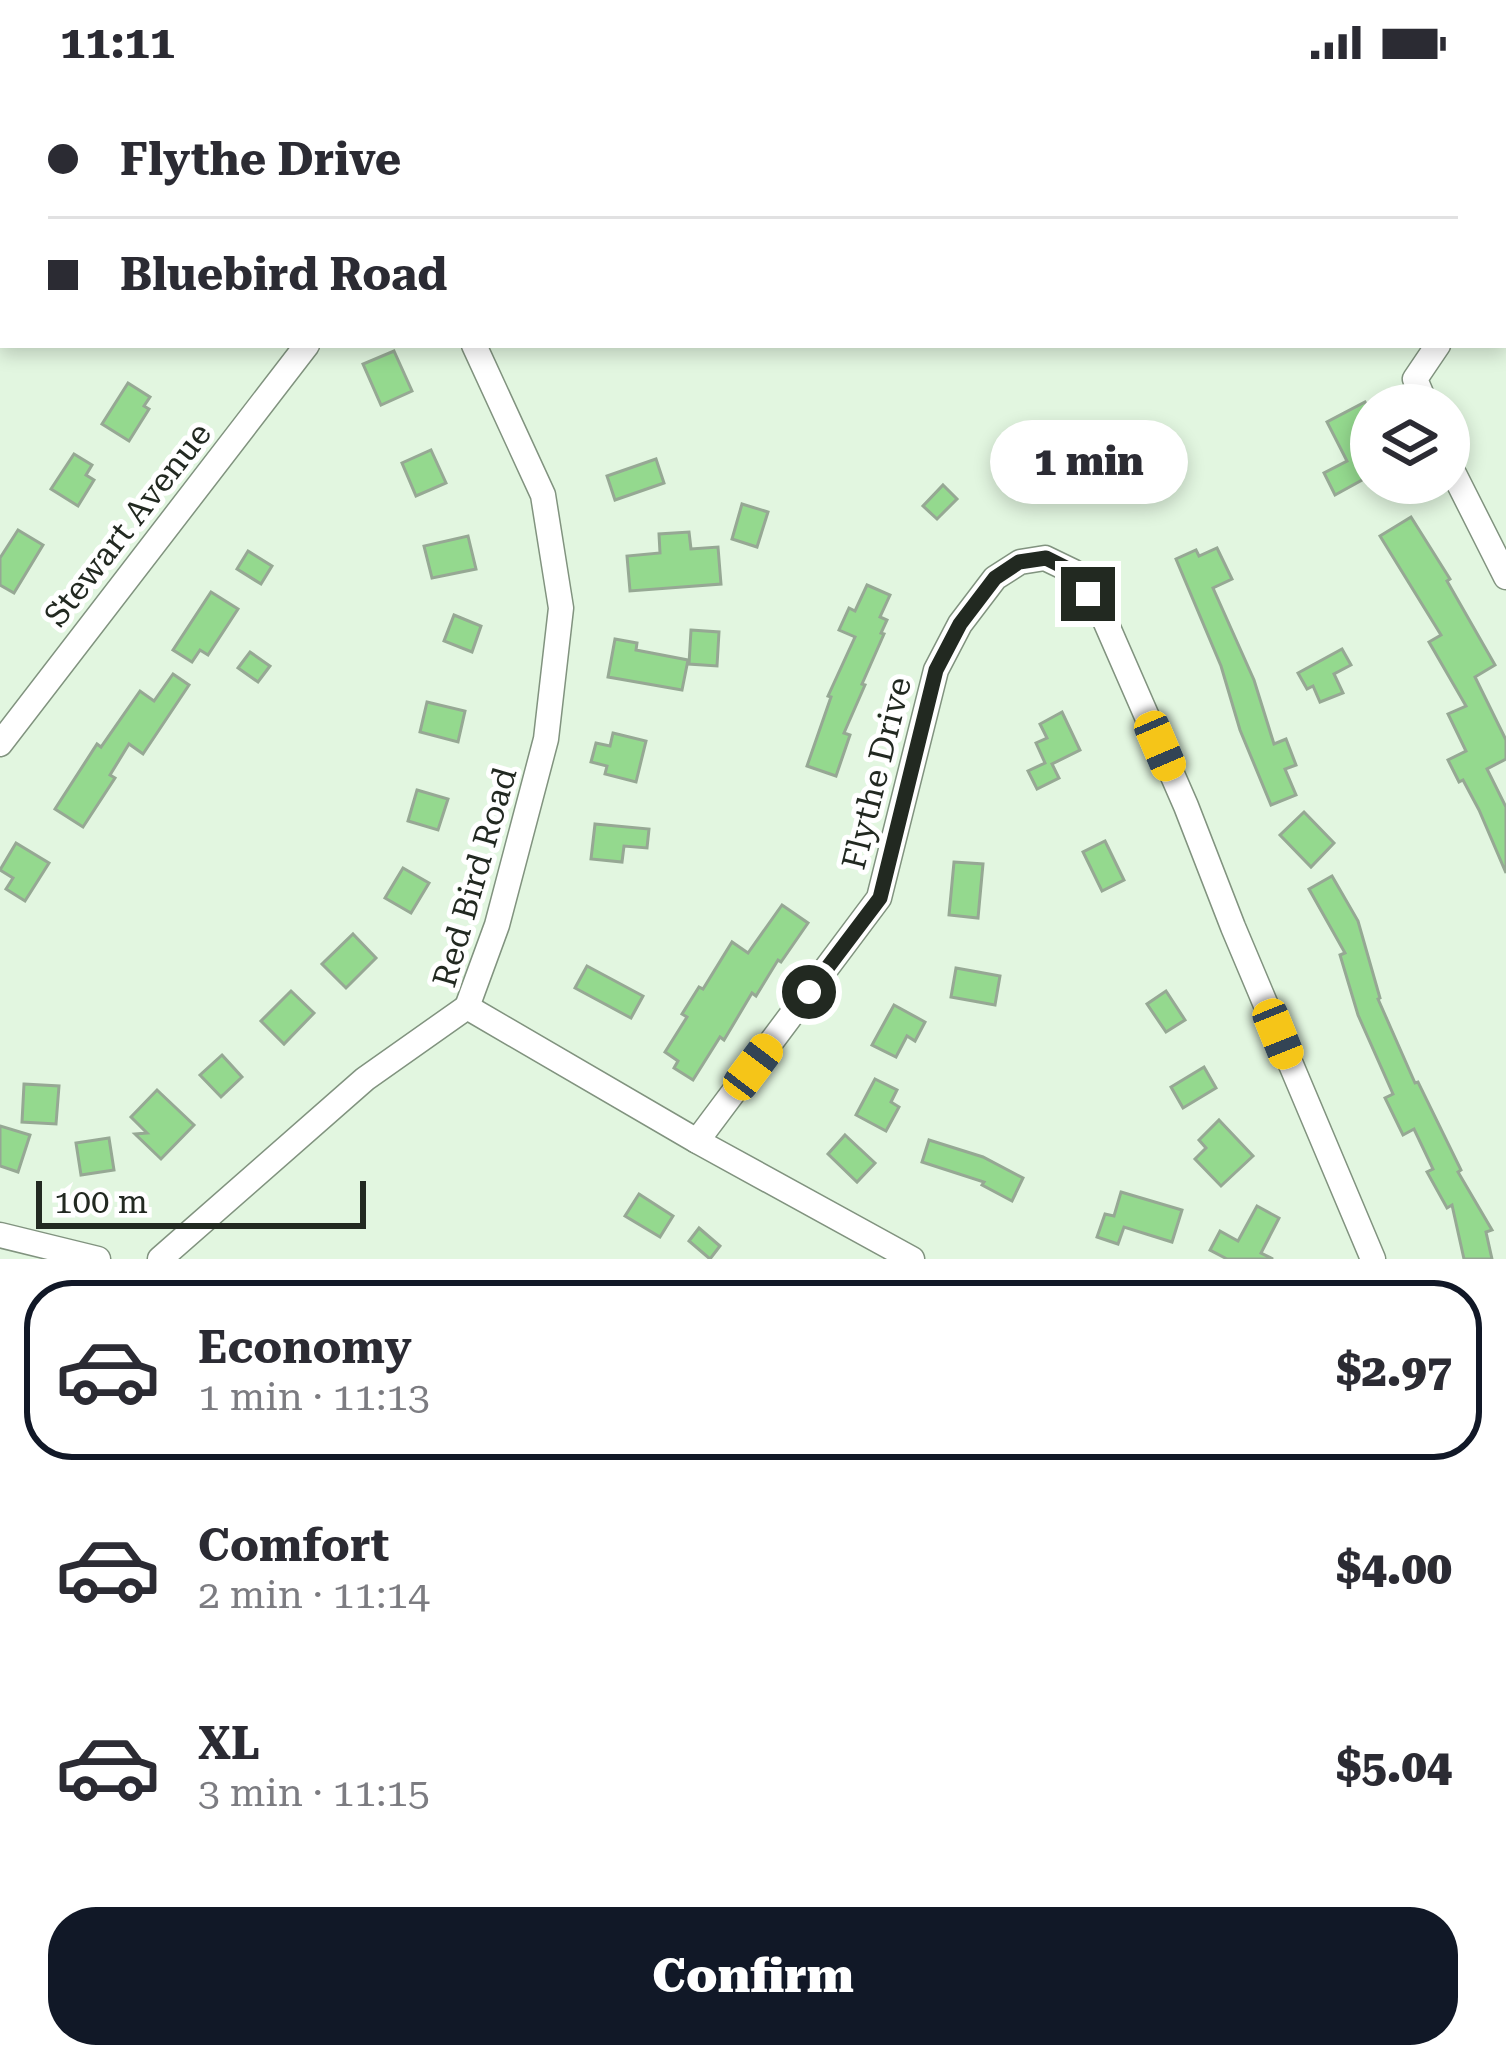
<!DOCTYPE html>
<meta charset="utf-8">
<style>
body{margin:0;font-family:"Roboto Serif",serif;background:#f7f7f7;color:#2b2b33;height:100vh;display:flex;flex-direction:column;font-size:45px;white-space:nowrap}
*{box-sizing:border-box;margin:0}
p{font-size:39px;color:#7c7c81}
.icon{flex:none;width:66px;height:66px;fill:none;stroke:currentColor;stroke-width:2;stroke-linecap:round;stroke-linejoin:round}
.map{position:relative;height:1175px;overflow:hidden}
.panel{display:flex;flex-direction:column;background:#fff;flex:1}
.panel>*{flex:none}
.banner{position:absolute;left:0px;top:0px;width:1506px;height:264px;box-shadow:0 6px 18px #0003;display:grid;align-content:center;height:264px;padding:0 48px;background:#fff}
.tools{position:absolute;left:1350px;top:300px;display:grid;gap:24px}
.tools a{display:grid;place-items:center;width:120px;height:120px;border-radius:50%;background:#fff;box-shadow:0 6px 18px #0003;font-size:60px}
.scale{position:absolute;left:36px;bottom:30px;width:330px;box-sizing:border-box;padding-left:12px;border:6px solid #222921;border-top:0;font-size:33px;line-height:42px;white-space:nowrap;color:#222921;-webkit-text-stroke:9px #fff;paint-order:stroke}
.end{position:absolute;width:54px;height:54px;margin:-27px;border:15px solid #222921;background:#fff;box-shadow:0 0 0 6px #fff}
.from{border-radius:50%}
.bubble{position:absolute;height:84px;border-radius:42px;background:#fff;box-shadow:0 6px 18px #0003;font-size:39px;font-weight:800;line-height:84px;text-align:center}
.car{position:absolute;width:36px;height:72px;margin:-36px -18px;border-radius:15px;box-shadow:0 0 9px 3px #0007;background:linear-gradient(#f5c518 24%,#345 0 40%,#f5c518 0 76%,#345 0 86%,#f5c518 0)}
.banner b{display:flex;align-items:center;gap:42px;height:114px;font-size:45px}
.banner b+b{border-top:3px solid #e1e1e2}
.banner i{width:30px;height:30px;background:#2b2b33}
ul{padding:21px 0 0;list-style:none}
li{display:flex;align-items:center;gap:36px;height:180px;margin:0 24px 18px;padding:0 24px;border:6px solid transparent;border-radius:48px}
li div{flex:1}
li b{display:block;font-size:45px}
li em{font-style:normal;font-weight:800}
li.selected{border-color:#111827}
li>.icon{width:108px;height:108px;stroke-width:1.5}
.button{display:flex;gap:24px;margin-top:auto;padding:24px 48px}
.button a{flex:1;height:138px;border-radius:48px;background:#111827;color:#fff;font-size:48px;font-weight:800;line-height:138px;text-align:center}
.status{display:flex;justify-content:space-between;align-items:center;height:84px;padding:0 60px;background:#fff;direction:ltr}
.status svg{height:33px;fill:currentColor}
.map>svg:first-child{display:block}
.building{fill:#94d98e;stroke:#96a894;stroke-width:3}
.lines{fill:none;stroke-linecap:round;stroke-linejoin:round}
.minor-casing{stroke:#81937f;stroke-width:27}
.minor{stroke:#fff;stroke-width:24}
.route{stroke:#222921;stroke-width:15}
.labels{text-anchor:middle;stroke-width:10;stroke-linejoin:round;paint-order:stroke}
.street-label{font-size:33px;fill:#222921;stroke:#fff}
</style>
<div class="status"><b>11:11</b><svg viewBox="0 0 49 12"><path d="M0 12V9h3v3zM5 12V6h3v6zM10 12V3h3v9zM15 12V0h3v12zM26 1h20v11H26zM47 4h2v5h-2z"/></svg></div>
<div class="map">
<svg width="1506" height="1175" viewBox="0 0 1506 1175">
<rect width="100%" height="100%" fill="#e2f6e0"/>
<g class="building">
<polygon points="394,267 412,307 381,321 363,280"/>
<polygon points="128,299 150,313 144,322 149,325 129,357 102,340"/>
<polygon points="1365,318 1371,328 1371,391 1335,411 1324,389 1347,377 1327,338"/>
<polygon points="431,366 446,399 416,412 402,379"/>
<polygon points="1098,368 1124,382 1111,405 1086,391"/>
<polygon points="74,370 92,381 86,391 94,396 78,422 51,405"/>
<polygon points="656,375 664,399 615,416 607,392"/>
<polygon points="943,401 957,415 937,435 923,422"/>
<polygon points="742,420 768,428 757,463 732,455"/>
<polygon points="1411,433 1450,495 1447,497 1495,581 1475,593 1506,656 1506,675 1487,685 1506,723 1506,789 1479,726 1463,696 1459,698 1448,676 1466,667 1448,630 1466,622 1429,558 1441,551 1380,452"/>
<polygon points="18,446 43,461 14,509 0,501 0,474"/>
<polygon points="689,448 691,465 718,463 721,500 630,507 627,472 660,469 659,450"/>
<polygon points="468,452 476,485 432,494 424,462"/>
<polygon points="1217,464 1232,495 1213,504 1254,596 1274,660 1286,655 1296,681 1285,685 1296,711 1271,721 1240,646 1221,582 1176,475 1196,466 1199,472"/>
<polygon points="248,467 272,482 261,500 237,485"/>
<polygon points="867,501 890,511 880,533 887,536 881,549 884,550 862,600 865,601 844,649 850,651 836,692 807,682 831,613 828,612 855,553 839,546 849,524 855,527"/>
<polygon points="211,508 238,525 208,571 200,566 192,578 173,566"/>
<polygon points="454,531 481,542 472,568 444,557"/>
<polygon points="691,546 719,548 717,582 689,580"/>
<polygon points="615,555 637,559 636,566 688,576 682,606 608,593"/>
<polygon points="1342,565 1351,581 1334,590 1343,609 1320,618 1313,602 1307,605 1298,589"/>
<polygon points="250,568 270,582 258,598 238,584"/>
<polygon points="173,590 189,601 143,670 129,660 110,691 115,694 83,743 55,725 97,660 101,663 140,607 154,617"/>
<polygon points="427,618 465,627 458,658 420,648"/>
<polygon points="1062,628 1080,666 1052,680 1059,694 1037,705 1028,687 1045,679 1036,659 1047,654 1040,640"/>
<polygon points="613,649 646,657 636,698 605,690 607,682 591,678 596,659 610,662"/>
<polygon points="417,706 448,715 438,746 408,737"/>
<polygon points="1304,728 1334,759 1311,783 1280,751"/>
<polygon points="595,740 649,745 647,764 624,762 622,778 591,775"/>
<polygon points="1105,757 1124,796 1102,807 1083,768"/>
<polygon points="16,759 49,779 25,817 6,805 13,794 0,786"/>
<polygon points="954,778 983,780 978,834 949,831"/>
<polygon points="403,784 429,799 411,829 385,814"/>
<polygon points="1332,792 1358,837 1380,914 1378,915 1415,999 1418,998 1461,1086 1458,1088 1492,1146 1486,1148 1492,1175 1464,1175 1452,1121 1447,1124 1427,1088 1433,1085 1414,1045 1403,1051 1385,1014 1393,1010 1358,931 1340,871 1345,869 1309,805"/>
<polygon points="782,821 808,839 781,878 778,876 756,912 752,909 724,956 720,953 693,996 674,984 678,977 665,968 687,933 682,930 699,903 703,905 732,858 748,869"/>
<polygon points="353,850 376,874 346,904 322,880"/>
<polygon points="587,882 643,912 631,934 575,904"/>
<polygon points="956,884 1000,892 995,921 951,913"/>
<polygon points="291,907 314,929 284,960 261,937"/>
<polygon points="1166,907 1185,936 1166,948 1147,920"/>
<polygon points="894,921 925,938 915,957 907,952 896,973 872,961"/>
<polygon points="222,971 242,993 221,1013 200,991"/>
<polygon points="1204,983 1216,1004 1183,1024 1171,1003"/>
<polygon points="875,995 897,1006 891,1018 899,1023 886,1047 856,1031"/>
<polygon points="24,1000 59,1002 56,1040 22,1038"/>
<polygon points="157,1006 194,1041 161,1075 135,1050 147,1049 131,1033"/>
<polygon points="1219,1036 1253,1072 1221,1102 1195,1075 1206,1064 1199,1056"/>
<polygon points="0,1042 30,1051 18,1088 0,1082"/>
<polygon points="845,1051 875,1079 857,1098 828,1070"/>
<polygon points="109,1054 114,1086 81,1091 76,1059"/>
<polygon points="929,1056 983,1073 1023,1094 1012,1117 982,1101 984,1098 922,1078"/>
<polygon points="1121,1108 1182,1126 1172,1158 1124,1143 1118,1160 1097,1153 1105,1130 1114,1132"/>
<polygon points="639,1110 673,1132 660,1153 625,1132"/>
<polygon points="1257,1122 1279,1134 1261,1169 1273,1175 1227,1175 1210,1166 1220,1147 1238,1157"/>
<polygon points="699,1144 720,1162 710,1175 689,1157"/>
</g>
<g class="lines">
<g class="minor-casing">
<g id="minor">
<polyline points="352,0 353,3"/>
<polyline points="844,3 848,1"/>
<polyline points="1503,193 1506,190"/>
<polyline points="1426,321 1415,295 1438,261"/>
<polyline points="1449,380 1506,493"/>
<polyline points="0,660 307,261"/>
<polyline points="467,923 497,841 546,655 561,524 543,411 474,261"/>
<polyline points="467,923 697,1057 912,1175"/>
<polyline points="697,1057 879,814 936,586 960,540 995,494 1020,478 1045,474 1074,488 1103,532 1186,722 1233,843 1373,1175"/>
<polyline points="0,1151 98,1175"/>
<polyline points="160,1175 365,995 467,923"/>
</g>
</g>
<use href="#minor" class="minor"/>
</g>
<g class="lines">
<polyline class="route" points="809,908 880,814 936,586 960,540 995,494 1019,478 1046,474 1074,488 1088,510"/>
</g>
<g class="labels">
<g class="street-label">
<text transform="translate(127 440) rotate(-52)" y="12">Stewart Avenue</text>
<text transform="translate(876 689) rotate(-76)" y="12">Flythe Drive</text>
<text transform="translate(474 793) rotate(-74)" y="12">Red Bird Road</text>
</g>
</g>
</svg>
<div class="tools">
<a><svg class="icon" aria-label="layers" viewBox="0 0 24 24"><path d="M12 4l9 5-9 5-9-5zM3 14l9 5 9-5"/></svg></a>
</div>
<div class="scale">100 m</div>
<i class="end from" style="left:809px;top:908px"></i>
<i class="end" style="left:1088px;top:510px"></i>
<div class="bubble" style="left:990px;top:336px;width:198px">1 min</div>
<i class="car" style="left:1160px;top:662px;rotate:157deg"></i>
<i class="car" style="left:1278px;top:950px;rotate:158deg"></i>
<i class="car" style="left:753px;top:983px;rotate:37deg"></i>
<div class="banner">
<b><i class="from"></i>Flythe Drive</b>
<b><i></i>Bluebird Road</b>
</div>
</div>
<section class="panel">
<ul>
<li class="selected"><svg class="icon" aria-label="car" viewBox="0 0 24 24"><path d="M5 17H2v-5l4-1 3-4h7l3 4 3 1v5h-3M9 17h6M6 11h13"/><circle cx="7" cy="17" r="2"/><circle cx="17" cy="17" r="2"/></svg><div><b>Economy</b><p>1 min · 11:13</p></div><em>$2.97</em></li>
<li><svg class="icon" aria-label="car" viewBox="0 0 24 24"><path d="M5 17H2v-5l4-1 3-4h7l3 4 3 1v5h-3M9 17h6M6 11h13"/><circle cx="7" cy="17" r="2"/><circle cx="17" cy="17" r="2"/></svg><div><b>Comfort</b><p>2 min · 11:14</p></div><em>$4.00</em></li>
<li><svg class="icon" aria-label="car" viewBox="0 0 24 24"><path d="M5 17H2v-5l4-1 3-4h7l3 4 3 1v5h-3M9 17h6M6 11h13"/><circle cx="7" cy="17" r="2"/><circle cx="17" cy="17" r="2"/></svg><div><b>XL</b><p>3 min · 11:15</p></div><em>$5.04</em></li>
</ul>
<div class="button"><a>Confirm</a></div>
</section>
